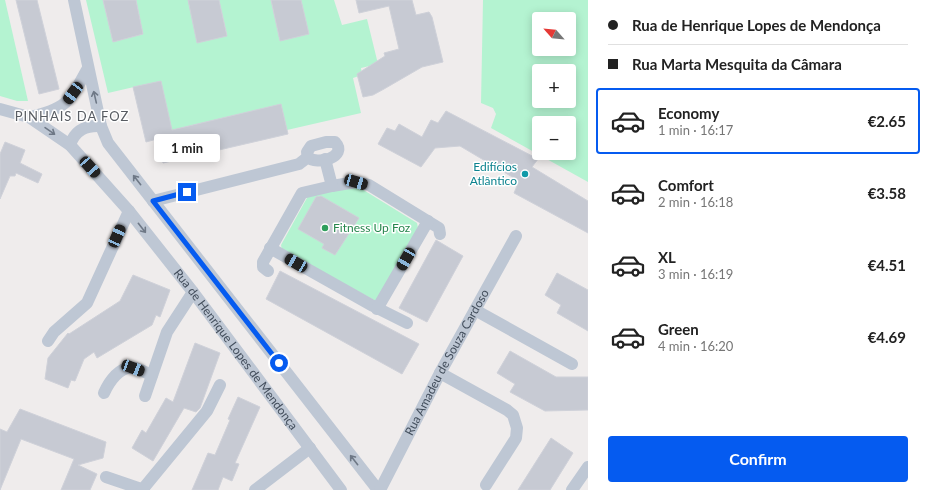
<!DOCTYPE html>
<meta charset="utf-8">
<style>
body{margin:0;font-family:Lato,sans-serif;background:#f6f6f6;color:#222;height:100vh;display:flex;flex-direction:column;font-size:15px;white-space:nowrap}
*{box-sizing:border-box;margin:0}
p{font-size:13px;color:#767676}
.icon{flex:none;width:22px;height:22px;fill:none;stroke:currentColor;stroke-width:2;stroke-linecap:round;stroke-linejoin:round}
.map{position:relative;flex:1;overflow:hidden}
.side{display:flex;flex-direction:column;background:#fff;width:340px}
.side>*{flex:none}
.top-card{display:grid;align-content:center;height:88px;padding:0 20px;background:#fff}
.needle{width:26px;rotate:297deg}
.buttons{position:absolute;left:532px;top:12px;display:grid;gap:8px}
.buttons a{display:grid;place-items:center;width:44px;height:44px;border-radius:4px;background:#fff;box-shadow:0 2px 10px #0003;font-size:20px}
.end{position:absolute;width:18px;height:18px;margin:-9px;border:5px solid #055bf0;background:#fff;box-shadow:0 0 0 2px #fff}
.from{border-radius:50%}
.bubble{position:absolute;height:28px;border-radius:4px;background:#fff;box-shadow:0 2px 10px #0003;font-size:13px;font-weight:700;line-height:28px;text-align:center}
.car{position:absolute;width:12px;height:24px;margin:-12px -6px;border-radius:5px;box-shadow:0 0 3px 1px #0007;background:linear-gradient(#222 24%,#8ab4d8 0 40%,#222 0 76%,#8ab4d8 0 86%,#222 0)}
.top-card b{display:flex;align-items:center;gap:14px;height:38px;font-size:15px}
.top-card b+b{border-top:1px solid #e0e0e0}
.top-card i{width:10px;height:10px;background:#222}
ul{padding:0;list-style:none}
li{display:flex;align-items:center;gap:12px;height:66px;margin:0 8px 6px;padding:0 12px;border:2px solid transparent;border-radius:4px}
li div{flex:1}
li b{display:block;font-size:15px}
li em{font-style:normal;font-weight:700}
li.on{border-color:#055bf0}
li>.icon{width:36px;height:36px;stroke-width:1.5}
.cta{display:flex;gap:8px;margin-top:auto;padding:8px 20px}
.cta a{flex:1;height:46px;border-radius:4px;background:#055bf0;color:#fff;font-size:16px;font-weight:700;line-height:46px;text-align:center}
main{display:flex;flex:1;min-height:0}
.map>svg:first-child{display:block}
.green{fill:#b4f3d1;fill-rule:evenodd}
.building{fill:#c7cad3;stroke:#cfd1d9}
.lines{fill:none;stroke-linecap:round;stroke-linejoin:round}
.minor{stroke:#bec7d4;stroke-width:12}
.oneway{stroke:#6e7886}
.route{stroke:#055bf0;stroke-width:5}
.culture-dot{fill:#0f9aa8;stroke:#fff;stroke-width:1.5}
.leisure-dot{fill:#2e9e5b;stroke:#fff;stroke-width:1.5}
.labels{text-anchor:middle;stroke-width:3;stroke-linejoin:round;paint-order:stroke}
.culture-label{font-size:12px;fill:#0d838f;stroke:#fff;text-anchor:end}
.leisure-label{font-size:12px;fill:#27864d;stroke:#fff;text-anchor:start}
.street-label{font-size:12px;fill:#434e5c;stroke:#fff}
.neighbourhood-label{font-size:13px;letter-spacing:1px;fill:#585c62;stroke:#fff}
</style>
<main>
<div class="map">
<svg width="588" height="490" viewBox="0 0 588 490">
<rect width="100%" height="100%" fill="#efecec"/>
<g class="green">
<polygon points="0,0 5,0 28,101 17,101 0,96"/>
<polygon points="86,0 103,0 113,42 143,34 136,0 188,0 198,42 227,35 219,0 271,0 280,41 301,0 334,0 342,25 367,19 378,64 361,68 362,75 353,78 361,113 287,130 281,105 172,130 134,87 108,93"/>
<path d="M483 0H588V182L491 128 496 114 493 108 481 103ZM539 19H569V49H539ZM539 71H569V101H539ZM539 123H569V153H539Z"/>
<polygon points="357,186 417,223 418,228 376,301 282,250 281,245 308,196"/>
</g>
<g class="building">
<polygon points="16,0 37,0 59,89 39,94"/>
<polygon points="103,0 136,0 143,34 113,42"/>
<polygon points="188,0 219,0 227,36 197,43"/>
<polygon points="271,0 301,0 309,34 280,41"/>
<polygon points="356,0 412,0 416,15 429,12 432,17 443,62 422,67 384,89 373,95 363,97 357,74 385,56 384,53 399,49 389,6 359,13"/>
<polygon points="161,81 172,130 281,104 288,134 163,163 157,139 146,142 133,87"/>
<polygon points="446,111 538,159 532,167 588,201 588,233 514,193 519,181 460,146 435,148 421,167 378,144 387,128 395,131 399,124 422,137 431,120 438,123"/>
<polygon points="5,142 25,150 20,163 42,174 38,183 16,173 15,176 10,176 0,199 0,154"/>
<polygon points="321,196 359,218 335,255 322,248 324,244 298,229 316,197"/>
<polygon points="436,240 463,256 427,322 399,308"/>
<polygon points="280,271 419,344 402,374 266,299"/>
<polygon points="557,273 588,290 588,331 557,313 561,305 545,295"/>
<polygon points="133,275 170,290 160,317 156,315 152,325 97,358 94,352 84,359 75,381 71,380 68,388 45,379 48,358 68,333 69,334 120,301"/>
<polygon points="195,343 220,353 200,408 196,412 184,408 153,461 132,448 142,430 146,433 166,398 173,402"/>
<polygon points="510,351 556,377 588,377 588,410 545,411 510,392 515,384 497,373"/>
<polygon points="238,397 260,407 235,463 239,464 232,481 223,477 218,490 192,490 208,453 215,455 230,420 228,419"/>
<polygon points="20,409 106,442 103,458 78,465 97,474 90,490 61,490 74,459 21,439 0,490 0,429 7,432"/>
<polygon points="551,438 573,453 550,490 518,490"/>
</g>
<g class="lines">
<g class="minor">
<polyline points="74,0 101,126 108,143 378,490"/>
<path id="s1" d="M0 109 29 117 70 145 129 211 193 292 341 490"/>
<path d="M29 117C67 109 70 101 88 68"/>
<path d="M326 142H335C349 157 316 166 308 157L307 152 311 146Z"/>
<path d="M70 145C75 130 86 125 101 126"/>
<polyline points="332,186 356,182 369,185 439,228 440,234"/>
<polyline points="153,201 299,164 308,157"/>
<polyline points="270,248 373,306 407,323"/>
<polyline points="268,271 263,267 263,262 302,193 332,186 325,159"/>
<polyline points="377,309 428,221"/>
<polyline points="475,310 572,364"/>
<polyline points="48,341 54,332 87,303 129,211"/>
<polyline points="440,373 507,410 513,415 517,428 516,438 486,485"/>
<path d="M104 393C109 382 120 365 134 368 140 369 146 373 152 375"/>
<polyline points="145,396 167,332 193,292"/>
<polyline points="106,477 144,490"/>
<polyline points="142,490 207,411 220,385"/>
<polyline points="255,490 310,448"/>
<path id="s2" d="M380 490 440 373 516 236"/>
<polyline points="572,490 588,467"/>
</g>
</g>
<defs><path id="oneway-shaft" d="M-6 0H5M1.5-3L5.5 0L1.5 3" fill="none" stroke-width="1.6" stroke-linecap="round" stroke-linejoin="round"/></defs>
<g class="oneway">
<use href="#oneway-shaft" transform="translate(95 97) rotate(-103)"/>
<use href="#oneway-shaft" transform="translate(50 131) rotate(35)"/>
<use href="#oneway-shaft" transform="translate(137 180) rotate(-128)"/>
<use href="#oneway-shaft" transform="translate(142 228) rotate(52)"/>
<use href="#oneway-shaft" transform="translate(354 460) rotate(-128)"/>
</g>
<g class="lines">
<polyline class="route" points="187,192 153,201 279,363"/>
</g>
<circle class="culture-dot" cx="525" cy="174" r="4"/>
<circle class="leisure-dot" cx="325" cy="228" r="4"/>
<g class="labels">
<g class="culture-label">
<text x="517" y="171">Edifícios<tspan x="517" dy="14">Atlântico</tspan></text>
</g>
<g class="leisure-label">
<text x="333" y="232">Fitness Up Foz</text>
</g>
<g class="street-label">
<text dy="4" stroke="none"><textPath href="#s1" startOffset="343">Rua de Henrique Lopes de Mendonça</textPath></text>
<text dy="4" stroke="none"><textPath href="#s2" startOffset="144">Rua Amadeu de Souza Cardoso</textPath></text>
</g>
<g class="neighbourhood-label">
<text x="72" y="121">PINHAIS DA FOZ</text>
</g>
</g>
</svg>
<div class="buttons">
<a><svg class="needle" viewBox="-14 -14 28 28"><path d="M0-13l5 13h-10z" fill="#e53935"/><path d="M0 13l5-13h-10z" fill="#767676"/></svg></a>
<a>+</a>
<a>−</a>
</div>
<i class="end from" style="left:279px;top:363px"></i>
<i class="end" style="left:187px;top:192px"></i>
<div class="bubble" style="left:154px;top:134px;width:66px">1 min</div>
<i class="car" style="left:73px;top:93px;rotate:217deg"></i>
<i class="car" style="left:90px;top:167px;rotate:138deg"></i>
<i class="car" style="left:356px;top:182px;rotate:106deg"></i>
<i class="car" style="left:117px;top:236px;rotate:24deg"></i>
<i class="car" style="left:406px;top:259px;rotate:210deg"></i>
<i class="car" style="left:296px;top:263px;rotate:300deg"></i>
<i class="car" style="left:133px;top:368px;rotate:111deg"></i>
</div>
<section class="side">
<div class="top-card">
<b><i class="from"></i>Rua de Henrique Lopes de Mendonça</b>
<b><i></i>Rua Marta Mesquita da Câmara</b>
</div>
<ul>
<li class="on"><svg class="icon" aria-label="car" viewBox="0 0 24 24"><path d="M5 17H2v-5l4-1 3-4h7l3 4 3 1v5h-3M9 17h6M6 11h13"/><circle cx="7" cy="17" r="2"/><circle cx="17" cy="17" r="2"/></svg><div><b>Economy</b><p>1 min · 16:17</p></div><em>€2.65</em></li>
<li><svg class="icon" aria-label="car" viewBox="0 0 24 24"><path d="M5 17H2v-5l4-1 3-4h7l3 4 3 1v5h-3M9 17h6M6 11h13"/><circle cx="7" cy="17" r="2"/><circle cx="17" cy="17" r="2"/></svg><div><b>Comfort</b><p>2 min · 16:18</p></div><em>€3.58</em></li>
<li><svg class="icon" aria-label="car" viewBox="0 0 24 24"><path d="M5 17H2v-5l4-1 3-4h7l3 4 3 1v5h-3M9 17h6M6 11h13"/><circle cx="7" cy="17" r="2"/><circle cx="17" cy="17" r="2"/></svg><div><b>XL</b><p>3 min · 16:19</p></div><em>€4.51</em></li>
<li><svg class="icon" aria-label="car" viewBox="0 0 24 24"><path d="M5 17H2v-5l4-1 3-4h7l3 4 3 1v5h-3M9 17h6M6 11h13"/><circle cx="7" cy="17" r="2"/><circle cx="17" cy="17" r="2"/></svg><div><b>Green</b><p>4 min · 16:20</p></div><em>€4.69</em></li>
</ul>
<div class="cta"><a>Confirm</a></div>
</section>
</main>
